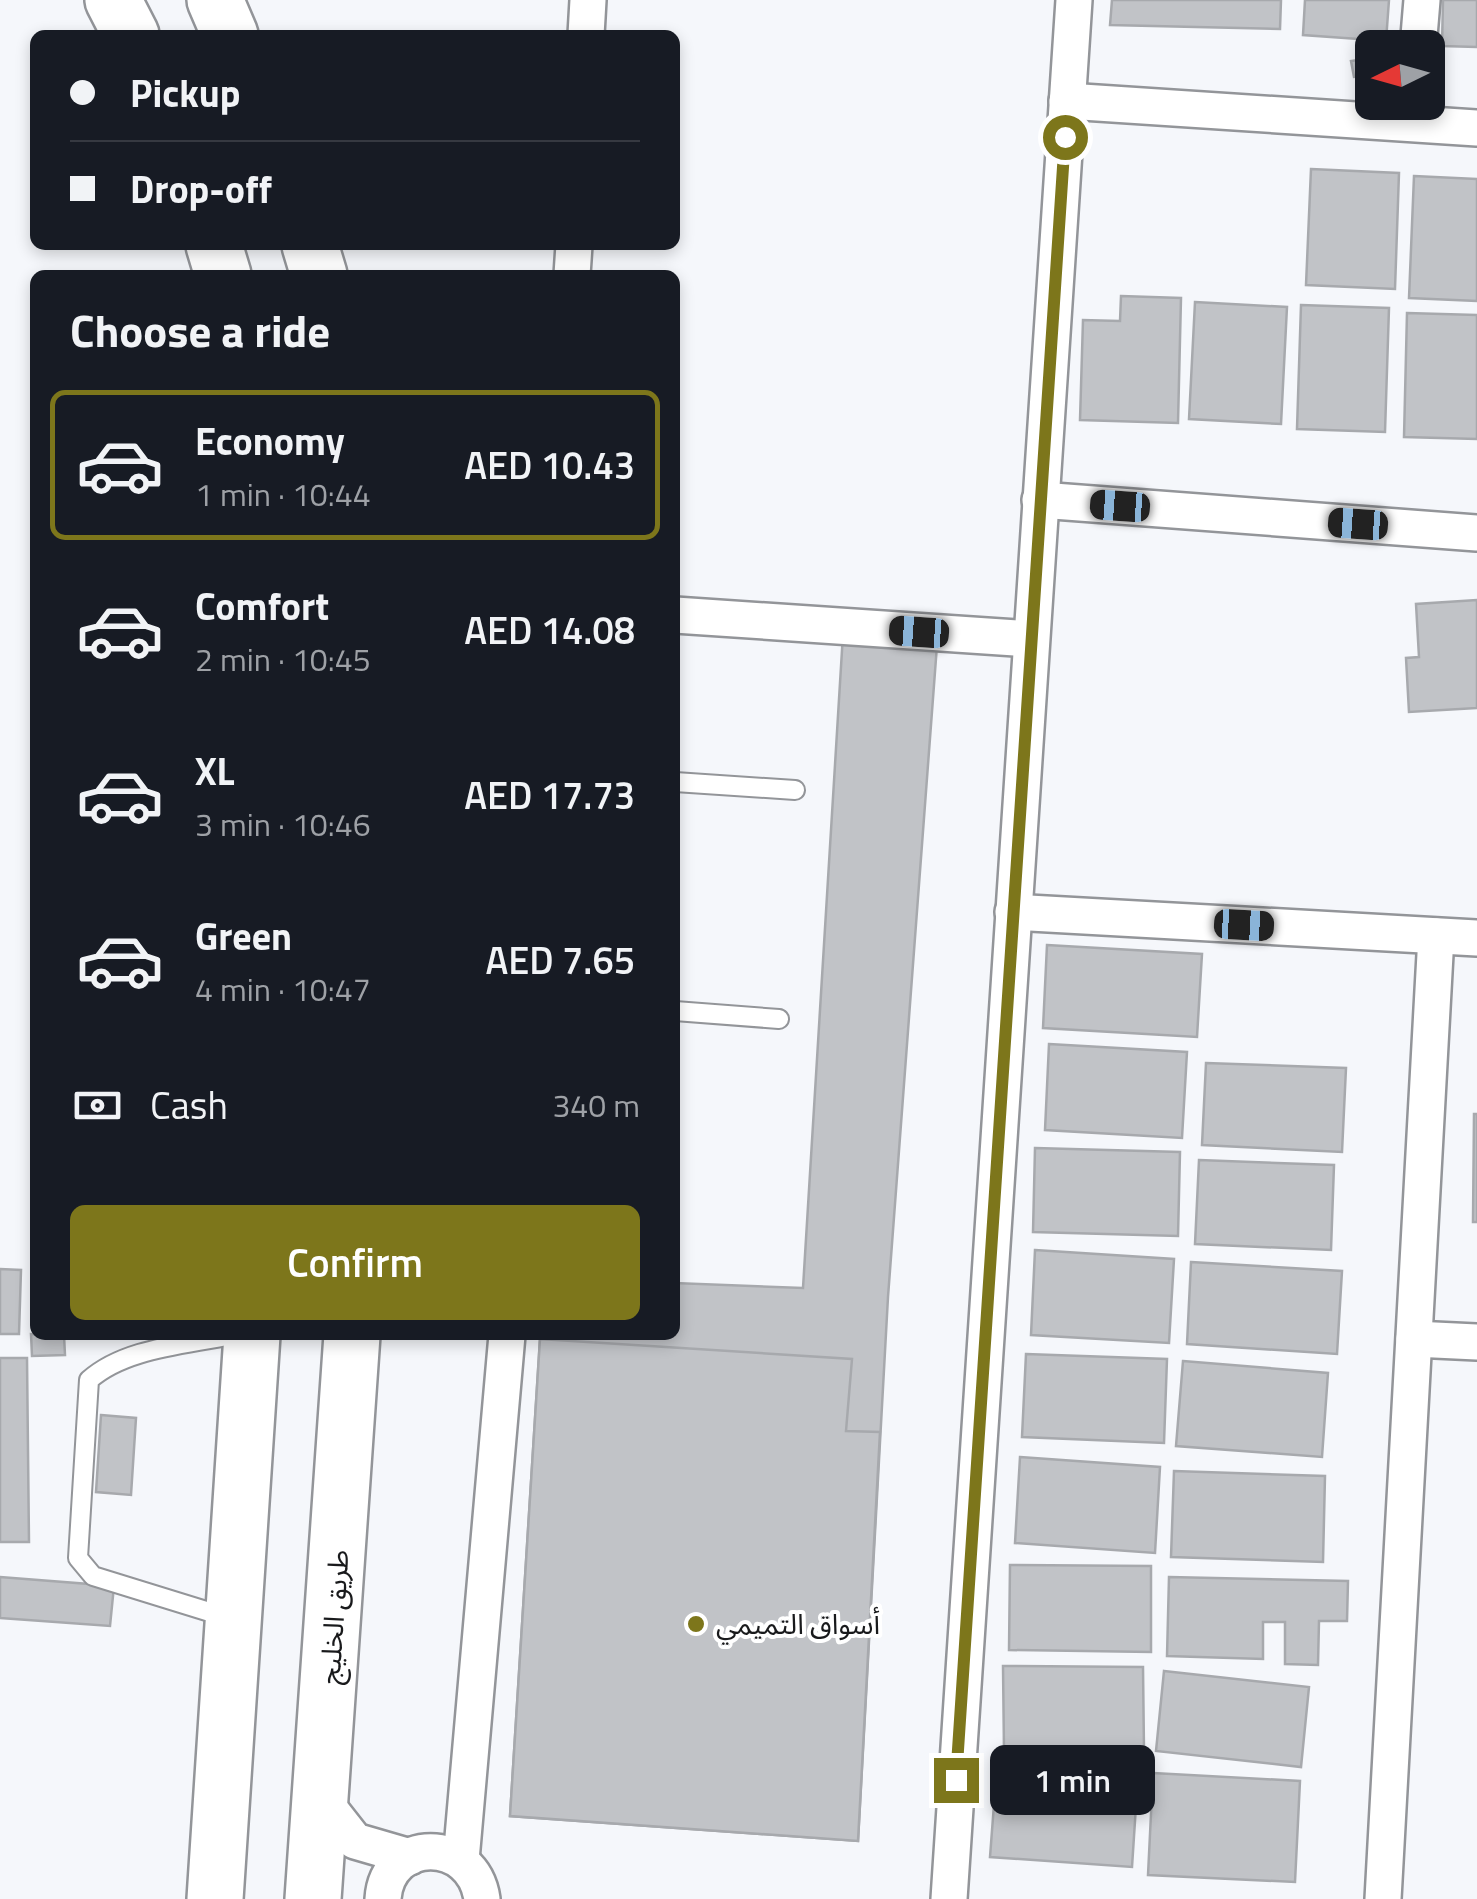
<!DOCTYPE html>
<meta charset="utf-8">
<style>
body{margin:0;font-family:"Titillium Web","Noto Sans Arabic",sans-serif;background:#242831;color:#f1f3f6;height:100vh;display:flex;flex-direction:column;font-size:38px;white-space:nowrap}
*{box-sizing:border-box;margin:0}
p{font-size:32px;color:#9ea1a6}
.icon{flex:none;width:55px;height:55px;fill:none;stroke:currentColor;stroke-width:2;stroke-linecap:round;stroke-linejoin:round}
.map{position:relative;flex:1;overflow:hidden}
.sheet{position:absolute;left:30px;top:270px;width:650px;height:1070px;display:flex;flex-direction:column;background:#171b24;border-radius:15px;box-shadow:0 5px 15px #0003}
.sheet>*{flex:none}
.top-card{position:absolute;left:30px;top:30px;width:650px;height:220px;border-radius:15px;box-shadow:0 5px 15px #0003;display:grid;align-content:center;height:220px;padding:0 40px;background:#171b24}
.needle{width:65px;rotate:265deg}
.buttons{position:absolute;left:1355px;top:30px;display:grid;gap:20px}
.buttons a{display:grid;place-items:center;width:90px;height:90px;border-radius:15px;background:#171b24;box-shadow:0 5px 15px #0003;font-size:50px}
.end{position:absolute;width:45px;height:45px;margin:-22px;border:12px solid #7d761b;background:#fff;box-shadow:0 0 0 5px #fff}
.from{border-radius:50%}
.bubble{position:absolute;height:70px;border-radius:15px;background:#171b24;box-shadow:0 5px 15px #0003;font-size:32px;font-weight:600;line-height:70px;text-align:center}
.car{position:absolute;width:30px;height:60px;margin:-30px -15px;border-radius:12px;box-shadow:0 0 8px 2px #0007;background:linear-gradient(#222 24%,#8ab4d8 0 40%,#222 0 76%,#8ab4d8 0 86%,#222 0)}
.top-card b{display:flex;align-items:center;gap:35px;height:95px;font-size:38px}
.top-card b+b{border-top:2px solid #363941}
.top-card i{width:25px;height:25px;background:#f1f3f6}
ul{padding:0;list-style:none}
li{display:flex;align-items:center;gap:30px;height:150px;margin:0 20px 15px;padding:0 20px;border:5px solid transparent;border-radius:15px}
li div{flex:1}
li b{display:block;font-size:38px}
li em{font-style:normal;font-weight:600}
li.current{border-color:#7d761b}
li>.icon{width:90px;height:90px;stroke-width:1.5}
h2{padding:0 40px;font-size:45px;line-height:120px}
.pay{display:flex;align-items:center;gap:25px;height:110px;padding:0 40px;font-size:38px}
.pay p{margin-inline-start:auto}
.cta{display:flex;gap:20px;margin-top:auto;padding:20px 40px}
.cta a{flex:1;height:115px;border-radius:15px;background:#7d761b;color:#fff;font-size:40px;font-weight:600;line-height:115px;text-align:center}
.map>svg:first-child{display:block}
.building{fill:#c1c3c7;stroke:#a7a9ad;stroke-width:2.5}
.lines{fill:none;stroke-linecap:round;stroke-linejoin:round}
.lane-casing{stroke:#939599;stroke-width:22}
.street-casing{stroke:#939599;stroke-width:40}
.primary-casing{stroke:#939599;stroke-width:60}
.lane{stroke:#fff;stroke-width:18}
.street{stroke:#fff;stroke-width:35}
.primary{stroke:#fff;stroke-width:55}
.route{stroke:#7d761b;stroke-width:12}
.poi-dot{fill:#7d761b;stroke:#fff;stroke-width:4}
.labels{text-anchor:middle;stroke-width:8;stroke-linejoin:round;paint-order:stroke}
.street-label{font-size:28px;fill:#191a1c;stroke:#fff}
.poi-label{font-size:28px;fill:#191a1c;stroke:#fff;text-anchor:start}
</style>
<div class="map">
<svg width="1477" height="1899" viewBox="0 0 1477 1899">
<rect width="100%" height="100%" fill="#f5f7fb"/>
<g class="building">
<polygon points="1112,0 1281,0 1280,29 1110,25"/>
<polygon points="1305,0 1389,0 1386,41 1303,35"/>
<polygon points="1443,0 1477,0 1477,47 1442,46"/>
<polygon points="1372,58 1372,75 1354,77 1351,61"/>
<polygon points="1311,169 1399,173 1395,289 1306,285"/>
<polygon points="1414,176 1477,179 1477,301 1409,298"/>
<polygon points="1121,296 1181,298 1178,423 1080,420 1083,320 1120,321"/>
<polygon points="1195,302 1287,307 1281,424 1189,419"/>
<polygon points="1301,305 1389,308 1385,432 1297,429"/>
<polygon points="1407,313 1477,315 1477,439 1404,437"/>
<polygon points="1477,600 1477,708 1409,712 1406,658 1419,657 1416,604"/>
<polygon points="843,634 937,645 888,1297 858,1841 510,1816 540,1339 559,1340 558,1335 675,1335 675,1283 803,1288"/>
<polygon points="1047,945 1202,954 1197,1037 1043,1028"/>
<polygon points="1049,1044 1187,1052 1182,1138 1045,1130"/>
<polygon points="1206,1063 1346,1068 1342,1152 1202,1145"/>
<polygon points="1474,1114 1477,1114 1477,1222 1473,1222"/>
<polygon points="1035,1148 1180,1152 1178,1236 1033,1232"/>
<polygon points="1199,1160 1334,1165 1331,1250 1195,1244"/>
<polygon points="1035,1250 1174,1259 1169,1343 1031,1335"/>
<polygon points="1191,1262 1342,1271 1337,1354 1187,1344"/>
<polygon points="0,1269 21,1270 19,1334 0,1334"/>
<polygon points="31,1334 64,1335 65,1355 32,1356"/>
<polygon points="540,1339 852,1359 846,1431 880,1432 858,1841 510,1816"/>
<polygon points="1026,1354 1167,1359 1164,1443 1022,1437"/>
<polygon points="0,1358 27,1358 29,1542 0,1542"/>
<polygon points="1183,1361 1328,1373 1322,1457 1176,1446"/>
<polygon points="101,1415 136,1418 131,1495 96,1492"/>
<polygon points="1020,1457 1160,1467 1155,1553 1015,1543"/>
<polygon points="1174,1471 1325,1476 1323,1562 1171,1557"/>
<polygon points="1010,1565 1151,1566 1151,1652 1009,1650"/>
<polygon points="0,1577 114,1586 110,1626 0,1618"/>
<polygon points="1169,1577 1348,1581 1347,1621 1319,1621 1318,1665 1285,1664 1285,1622 1263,1622 1263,1659 1167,1656"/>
<polygon points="1003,1666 1143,1667 1144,1750 1004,1751"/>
<polygon points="1164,1671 1309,1687 1301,1767 1156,1751"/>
<polygon points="997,1765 1138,1775 1132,1867 990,1857"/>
<polygon points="1153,1773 1300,1781 1295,1882 1148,1875"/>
</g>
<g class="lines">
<g class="lane-casing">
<g id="lane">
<polyline points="675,782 795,790"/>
<polyline points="675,1011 779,1019"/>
<path d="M229 1618 93 1576 78 1558 89 1380C125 1348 185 1345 231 1335"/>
</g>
</g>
<g class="street-casing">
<g id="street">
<polyline points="586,35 588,0"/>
<polyline points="1418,48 1422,0"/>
<polyline points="1067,101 1477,128"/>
<polyline points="572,275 574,245"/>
<polyline points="1040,500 1477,533"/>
<polyline points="675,615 1031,639"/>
<polyline points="1013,912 1477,938"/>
<polyline points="1414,1339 1477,1342"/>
<polyline points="322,1799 355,1841 410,1857"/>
<polyline points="461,1860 507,1335"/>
<path d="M383 1899C387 1836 473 1836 482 1899"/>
<polyline points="949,1899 1074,0"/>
<polyline points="1383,1899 1436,936"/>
</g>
</g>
<g class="primary-casing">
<g id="primary">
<polyline points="113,0 131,35"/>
<polyline points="215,0 230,35"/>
<polyline points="214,245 223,275"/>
<polyline points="310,245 319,275"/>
<polyline points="215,1899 252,1335"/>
<polyline points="313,1899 352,1335"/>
</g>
</g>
<use href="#lane" class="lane"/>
<use href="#street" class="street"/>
<use href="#primary" class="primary"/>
</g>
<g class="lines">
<polyline class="route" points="956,1780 1065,137"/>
</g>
<circle class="poi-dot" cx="696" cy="1624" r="10"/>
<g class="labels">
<g class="street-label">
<text transform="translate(334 1617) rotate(-86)" y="10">طريق الخليج</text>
</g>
<g class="poi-label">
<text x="716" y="1634">أسواق التميمي</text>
</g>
</g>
</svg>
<div class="buttons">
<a><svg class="needle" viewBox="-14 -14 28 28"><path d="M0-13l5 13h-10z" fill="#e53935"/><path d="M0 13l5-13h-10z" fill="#9ea1a6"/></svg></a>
</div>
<i class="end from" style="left:1065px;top:137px"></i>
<i class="end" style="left:956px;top:1780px"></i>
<div class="bubble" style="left:990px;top:1745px;width:165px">1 min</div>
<i class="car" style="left:1120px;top:506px;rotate:274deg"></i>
<i class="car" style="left:1358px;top:524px;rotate:274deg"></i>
<i class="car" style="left:919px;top:632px;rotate:274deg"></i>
<i class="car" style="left:1244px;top:925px;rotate:93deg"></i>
<div class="top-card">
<b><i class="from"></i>Pickup</b>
<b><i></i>Drop-off</b>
</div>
<section class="sheet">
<h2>Choose a ride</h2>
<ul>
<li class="current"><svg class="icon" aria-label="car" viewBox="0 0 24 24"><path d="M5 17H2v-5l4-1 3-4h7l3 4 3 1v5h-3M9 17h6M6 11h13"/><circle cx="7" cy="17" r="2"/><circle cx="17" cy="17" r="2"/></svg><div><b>Economy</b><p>1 min · 10:44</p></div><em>AED 10.43</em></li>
<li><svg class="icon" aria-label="car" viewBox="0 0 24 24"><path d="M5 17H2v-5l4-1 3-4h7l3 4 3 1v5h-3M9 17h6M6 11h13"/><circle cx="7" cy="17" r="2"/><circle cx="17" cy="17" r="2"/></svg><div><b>Comfort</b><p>2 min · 10:45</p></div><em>AED 14.08</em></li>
<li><svg class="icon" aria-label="car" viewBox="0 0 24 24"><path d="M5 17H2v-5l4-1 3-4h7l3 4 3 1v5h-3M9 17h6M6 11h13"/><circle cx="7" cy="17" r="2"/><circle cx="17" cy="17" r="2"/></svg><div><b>XL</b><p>3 min · 10:46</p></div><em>AED 17.73</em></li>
<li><svg class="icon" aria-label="car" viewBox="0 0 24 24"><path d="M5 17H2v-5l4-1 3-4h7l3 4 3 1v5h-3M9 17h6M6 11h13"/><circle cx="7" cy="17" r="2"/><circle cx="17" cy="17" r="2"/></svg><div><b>Green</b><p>4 min · 10:47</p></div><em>AED 7.65</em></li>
</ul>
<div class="pay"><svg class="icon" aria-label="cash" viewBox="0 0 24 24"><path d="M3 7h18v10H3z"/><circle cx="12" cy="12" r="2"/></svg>Cash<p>340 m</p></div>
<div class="cta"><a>Confirm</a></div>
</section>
</div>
